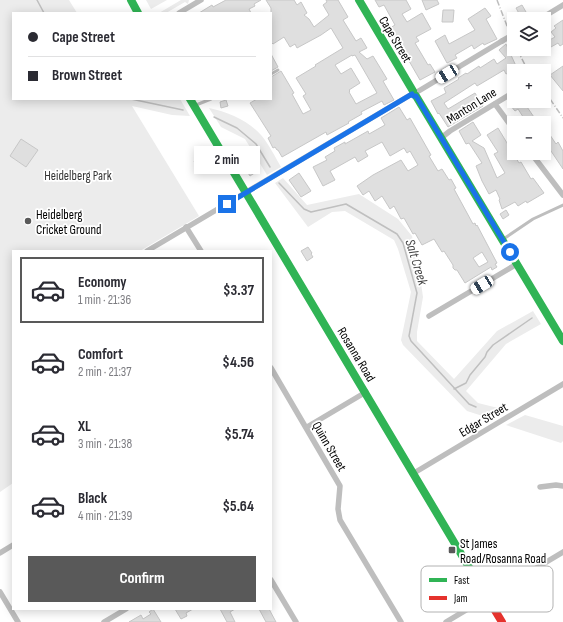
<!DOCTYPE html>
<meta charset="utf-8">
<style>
body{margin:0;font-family:"Sofia Sans Condensed",sans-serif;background:#f7f7f7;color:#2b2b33;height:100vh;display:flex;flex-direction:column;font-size:15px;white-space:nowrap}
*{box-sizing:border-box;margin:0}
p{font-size:13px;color:#7c7c81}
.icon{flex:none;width:22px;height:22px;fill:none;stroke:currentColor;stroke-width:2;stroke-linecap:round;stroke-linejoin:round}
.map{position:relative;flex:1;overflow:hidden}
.side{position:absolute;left:12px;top:250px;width:260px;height:360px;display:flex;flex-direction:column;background:#fff;border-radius:0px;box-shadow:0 2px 10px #0003}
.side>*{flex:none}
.banner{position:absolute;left:12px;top:12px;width:260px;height:88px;border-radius:0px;box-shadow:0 2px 10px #0003;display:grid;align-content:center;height:88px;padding:0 16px;background:#fff}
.controls{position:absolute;left:507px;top:12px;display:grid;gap:8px}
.controls a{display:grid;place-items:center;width:44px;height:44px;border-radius:0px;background:#fff;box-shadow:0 2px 10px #0003;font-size:20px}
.end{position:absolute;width:18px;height:18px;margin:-9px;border:5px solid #1a73e8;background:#fff;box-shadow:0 0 0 2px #fff}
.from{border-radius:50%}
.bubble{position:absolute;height:28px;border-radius:0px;background:#fff;box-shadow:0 2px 10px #0003;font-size:13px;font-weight:700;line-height:28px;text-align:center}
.car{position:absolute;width:12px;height:24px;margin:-12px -6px;border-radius:5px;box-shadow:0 0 3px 1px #0007;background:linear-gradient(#fff 24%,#345 0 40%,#fff 0 76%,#345 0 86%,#fff 0)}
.banner b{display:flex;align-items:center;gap:14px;height:38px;font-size:15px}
.banner b+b{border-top:1px solid #e1e1e2}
.banner i{width:10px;height:10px;background:#2b2b33}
ul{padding:7px 0 0;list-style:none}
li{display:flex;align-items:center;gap:12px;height:66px;margin:0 8px 6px;padding:0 8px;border:2px solid transparent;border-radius:0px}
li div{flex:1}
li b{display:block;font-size:15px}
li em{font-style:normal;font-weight:700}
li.current{border-color:#595959}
li>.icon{width:36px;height:36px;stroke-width:1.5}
.cta{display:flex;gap:8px;margin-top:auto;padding:8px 16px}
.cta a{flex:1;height:46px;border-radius:0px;background:#595959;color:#fff;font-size:16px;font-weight:700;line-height:46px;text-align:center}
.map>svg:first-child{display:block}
.green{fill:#ececec}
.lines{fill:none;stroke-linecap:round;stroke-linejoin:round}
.stream{stroke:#bfbfbf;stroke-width:1.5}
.building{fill:#dfdfdf;stroke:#c7c7c7;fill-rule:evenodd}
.lane{stroke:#bebebe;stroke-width:3}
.street{stroke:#bebebe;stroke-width:5.5}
.fast{stroke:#30b455;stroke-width:8}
.jam{stroke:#e5322d;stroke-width:8}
.rail{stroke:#bebebe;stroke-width:1.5;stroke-dasharray:6 2 1 2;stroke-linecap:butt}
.street-bridge{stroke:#bebebe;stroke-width:5.5}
.route{stroke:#1a73e8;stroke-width:5}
.poi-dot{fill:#595959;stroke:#fff;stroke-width:1.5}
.labels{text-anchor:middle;stroke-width:3.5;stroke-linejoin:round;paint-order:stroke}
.street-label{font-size:13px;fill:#000;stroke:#fff}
.park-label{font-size:13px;fill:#333;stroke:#fff}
.poi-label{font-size:13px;fill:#000;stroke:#fff;text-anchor:start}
.water-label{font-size:14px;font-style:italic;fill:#444;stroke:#fff}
.key{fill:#fff;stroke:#b2b2b2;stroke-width:1}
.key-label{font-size:11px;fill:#000}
</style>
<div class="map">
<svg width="563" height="622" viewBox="0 0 563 622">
<rect width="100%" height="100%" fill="#fff"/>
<g class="green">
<polygon points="0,0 69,0 77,13 13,13 13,99 180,99 190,116 172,115 132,106 199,216 140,251 13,251 13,483 0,492"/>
<polygon points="146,0 167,0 151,9"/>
<polygon points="181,0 189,0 188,4 185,2 166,13 159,13"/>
<path d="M209 108C228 112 249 121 261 135 269 144 275 157 281 167L267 175 245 139 221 127Z"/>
<polygon points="283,178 307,205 359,194 398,219 412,236 419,269 423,297 417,332 417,341 454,379 497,331 533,311 541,324 506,344 466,391 478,403 506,410 492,419 467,411 403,345 401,340 411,292 398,249 394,240 345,211 332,212 308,227 275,183"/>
<polygon points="525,415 563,426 563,441 561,443 506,425"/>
</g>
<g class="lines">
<g class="stream">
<polyline points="37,0 44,13"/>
<polyline points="131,99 183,110"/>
<polyline points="214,117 237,128 256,144 270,167"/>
<polyline points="279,183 304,209 311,212 346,204 397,234 403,243 417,293 409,336 411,341 469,404 476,407"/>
<polyline points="454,389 466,383 470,375 485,357 487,352 493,345 532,318"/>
</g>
</g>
<g class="building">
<polygon points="226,0 261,0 254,4 255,6 249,9 251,13 199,13 212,5 213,7"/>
<path d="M266 0H294L297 5 301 2 307 13 304 15 309 19 314 27 329 15 323 5 327 2 326 0H338L348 17 343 20 356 41 361 38 367 48 359 52 367 59 373 56 387 79 383 81 394 100 384 105 382 101 361 112 362 114 348 122 349 123 327 135 326 132 282 157 278 150H277L275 147 273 148 268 138 271 136 250 103 257 99H271V77L281 71 294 93 292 94 303 114 311 110 303 96 306 94 296 78 316 66 315 65 343 48 331 28 321 35 297 48 295 44 290 47 284 37 273 44 271 42V8ZM352 55V56L355 55 377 93 356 104 349 92 350 91 349 90 360 83 351 68 341 74 335 65Z"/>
<polygon points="375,0 406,0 411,9 402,14 407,22 422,13 431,29 416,37 419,41 415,43 428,65 430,64 435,72 420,80 390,28 395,25 384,5 379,7"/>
<polygon points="422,0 437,0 439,4 426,10"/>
<polygon points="522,5 530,19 522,19 516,8"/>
<polygon points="485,8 491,16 486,19 497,39 484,45 483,43 474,49 472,45 455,55 457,58 447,63 435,41 445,35 449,44 475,30 468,19"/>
<polygon points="443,10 454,10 453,22 442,22"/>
<polygon points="563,20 563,44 560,46 558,43 544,51 544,43 555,37 551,32 556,28 554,26"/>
<polygon points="506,44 516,66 513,68 514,82 508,73 506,74 504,70 477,86 475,83 444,103 448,109 475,93 483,106 448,127 439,113 438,114 431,101 446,93 444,88 459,79 458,78 466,73 467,74 479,66 480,68 494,59 497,64 506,58 499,50"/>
<polygon points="271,54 278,67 271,71"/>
<polygon points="563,66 563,91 550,75"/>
<polygon points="226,100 228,106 221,108 220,102"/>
<polygon points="515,101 529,101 525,104 538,123 527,123 518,109 515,111 510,105"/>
<path d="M399 107 407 120 410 118 431 155 429 156 438 171 442 169 449 180 451 179 456 188 454 189 473 224 475 223 476 226 477 225 497 263 495 264 497 267 492 270 491 267 465 283 457 270H455L453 268V265L444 251 442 252 434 239 422 245 415 233 413 234 404 218 401 219 394 206 390 209 382 196 375 201 369 191 363 195 357 186 373 175 401 160 408 171 418 165 410 151 407 153 404 148 390 156 382 142 365 151 368 156 358 162 355 157 330 171 335 180 323 186 313 167 327 160 325 157 335 151 334 148 345 142V144L368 131 369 134 385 125 381 118ZM482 252 488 262 479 267 473 258Z"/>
<polygon points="473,122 481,135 472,141 484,148 497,178 505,173 494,154 498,152 487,135 498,128 519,163 521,162 531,179 533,178 544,193 527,203 526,201 518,206 515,202 502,209 499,200 500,199 496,190 489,194 482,181 476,166 482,163 469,143 466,144 459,131"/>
<polygon points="544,126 556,144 558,142 563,151 563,169 547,145 544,147"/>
<polygon points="21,139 38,150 26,167 10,156"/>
<polygon points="245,148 259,170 250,176 236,154"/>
<polygon points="206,154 214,166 201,173 194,161"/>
<polygon points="299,173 311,191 301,197 289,180"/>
<polygon points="506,210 509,215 503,219 500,214"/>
<polygon points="308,247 312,253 311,254 313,257 307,261 301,251"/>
<polygon points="153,609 161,622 129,622 141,615 143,619 151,614 149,612"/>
<polygon points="175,609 193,609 186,613 187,616 181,619"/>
<polygon points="220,609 235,609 230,612 235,622 227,622"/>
<polygon points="259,609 269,609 276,622 266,622"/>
</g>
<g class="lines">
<g class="lane">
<polyline points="271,74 278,70"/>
<polyline points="196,105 211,99"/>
<polyline points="502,240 533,219 563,205"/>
</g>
<g class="street">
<polyline points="179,13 201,0"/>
<polyline points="540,19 563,5"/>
<polyline points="417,92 502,41"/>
<polyline points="495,104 514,130"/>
<polyline points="441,138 450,131 514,92"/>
<polyline points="531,153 563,195"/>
<polyline points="186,227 201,251"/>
<polyline points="147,251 412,94"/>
<polyline points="429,316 517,264"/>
<polyline points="271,368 340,486 338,509 340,520 401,622"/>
<polyline points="307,427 366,392"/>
<polyline points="414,473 563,384"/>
<polyline points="540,487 556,485 563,486"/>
<polyline points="0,553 13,545"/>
<polyline points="271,580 296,622"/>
<polyline points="0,592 18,622"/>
<polyline points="104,622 126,609"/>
<polyline points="446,622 563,552"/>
</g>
<g class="fast">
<polyline points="131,0 138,13"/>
<polyline points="359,0 413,91"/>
<polyline points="416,96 563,341"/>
<polyline points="190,99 476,579"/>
</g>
<polyline class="jam" points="476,579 502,622"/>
<g class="rail">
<polyline points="497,0 514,44"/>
<polyline points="517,49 528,71"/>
<polyline points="544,90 563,118"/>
</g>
<polyline class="street-bridge" points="502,41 514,34"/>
</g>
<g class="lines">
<polyline class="route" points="227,204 412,94 413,96 416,96 510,252"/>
</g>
<g class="poi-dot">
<circle cx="28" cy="221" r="4"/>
<rect x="448" y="546" width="8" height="8" rx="2"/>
</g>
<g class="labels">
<g class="street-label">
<text transform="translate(396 39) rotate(59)" y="5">Cape Street</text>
<text transform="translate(471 105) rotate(-32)" y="5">Manton Lane</text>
<text transform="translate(357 354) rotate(59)" y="5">Rosanna Road</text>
<text transform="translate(483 419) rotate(-31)" y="5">Edgar Street</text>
<text transform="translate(330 446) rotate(60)" y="5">Quinn Street</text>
</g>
<g class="park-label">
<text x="78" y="180">Heidelberg Park</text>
</g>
<g class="poi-label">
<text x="36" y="219">Heidelberg<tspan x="36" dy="15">Cricket Ground</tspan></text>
<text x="460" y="548">St James<tspan x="460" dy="15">Road/Rosanna Road</tspan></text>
</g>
<g class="water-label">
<text transform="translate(417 262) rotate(73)" y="5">Salt Creek</text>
</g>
</g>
<rect x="421" y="566" width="132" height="46" rx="6" class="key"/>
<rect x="429" y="578" width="18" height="4" fill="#30b455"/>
<rect x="429" y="596" width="18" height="4" fill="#e5322d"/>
<g class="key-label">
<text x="454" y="584">Fast</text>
<text x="454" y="602">Jam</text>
</g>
</svg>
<div class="controls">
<a><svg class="icon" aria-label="layers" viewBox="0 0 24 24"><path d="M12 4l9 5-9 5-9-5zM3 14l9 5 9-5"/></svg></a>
<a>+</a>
<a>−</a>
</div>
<i class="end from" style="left:510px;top:252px"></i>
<i class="end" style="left:227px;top:204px"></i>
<div class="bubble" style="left:194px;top:146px;width:66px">2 min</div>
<i class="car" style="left:447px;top:74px;rotate:239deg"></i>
<i class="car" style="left:482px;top:285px;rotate:239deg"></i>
<div class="banner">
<b><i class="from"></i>Cape Street</b>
<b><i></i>Brown Street</b>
</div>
<section class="side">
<ul>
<li class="current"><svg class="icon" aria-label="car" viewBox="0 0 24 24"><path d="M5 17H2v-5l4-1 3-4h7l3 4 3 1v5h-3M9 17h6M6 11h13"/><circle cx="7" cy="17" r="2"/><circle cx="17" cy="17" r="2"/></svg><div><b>Economy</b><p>1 min · 21:36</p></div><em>$3.37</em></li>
<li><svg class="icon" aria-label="car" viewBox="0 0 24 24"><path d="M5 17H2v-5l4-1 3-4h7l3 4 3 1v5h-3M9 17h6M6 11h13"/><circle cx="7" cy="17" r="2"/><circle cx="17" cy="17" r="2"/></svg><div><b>Comfort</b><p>2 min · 21:37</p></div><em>$4.56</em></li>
<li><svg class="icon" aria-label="car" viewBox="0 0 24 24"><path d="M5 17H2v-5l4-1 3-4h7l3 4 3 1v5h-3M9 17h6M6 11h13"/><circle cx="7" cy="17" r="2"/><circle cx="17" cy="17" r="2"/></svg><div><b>XL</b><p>3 min · 21:38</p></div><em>$5.74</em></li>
<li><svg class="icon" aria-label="car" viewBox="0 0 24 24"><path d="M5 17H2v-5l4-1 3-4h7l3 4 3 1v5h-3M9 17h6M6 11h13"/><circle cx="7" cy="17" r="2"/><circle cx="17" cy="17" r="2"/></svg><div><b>Black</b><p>4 min · 21:39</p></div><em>$5.64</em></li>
</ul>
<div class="cta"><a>Confirm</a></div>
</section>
</div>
